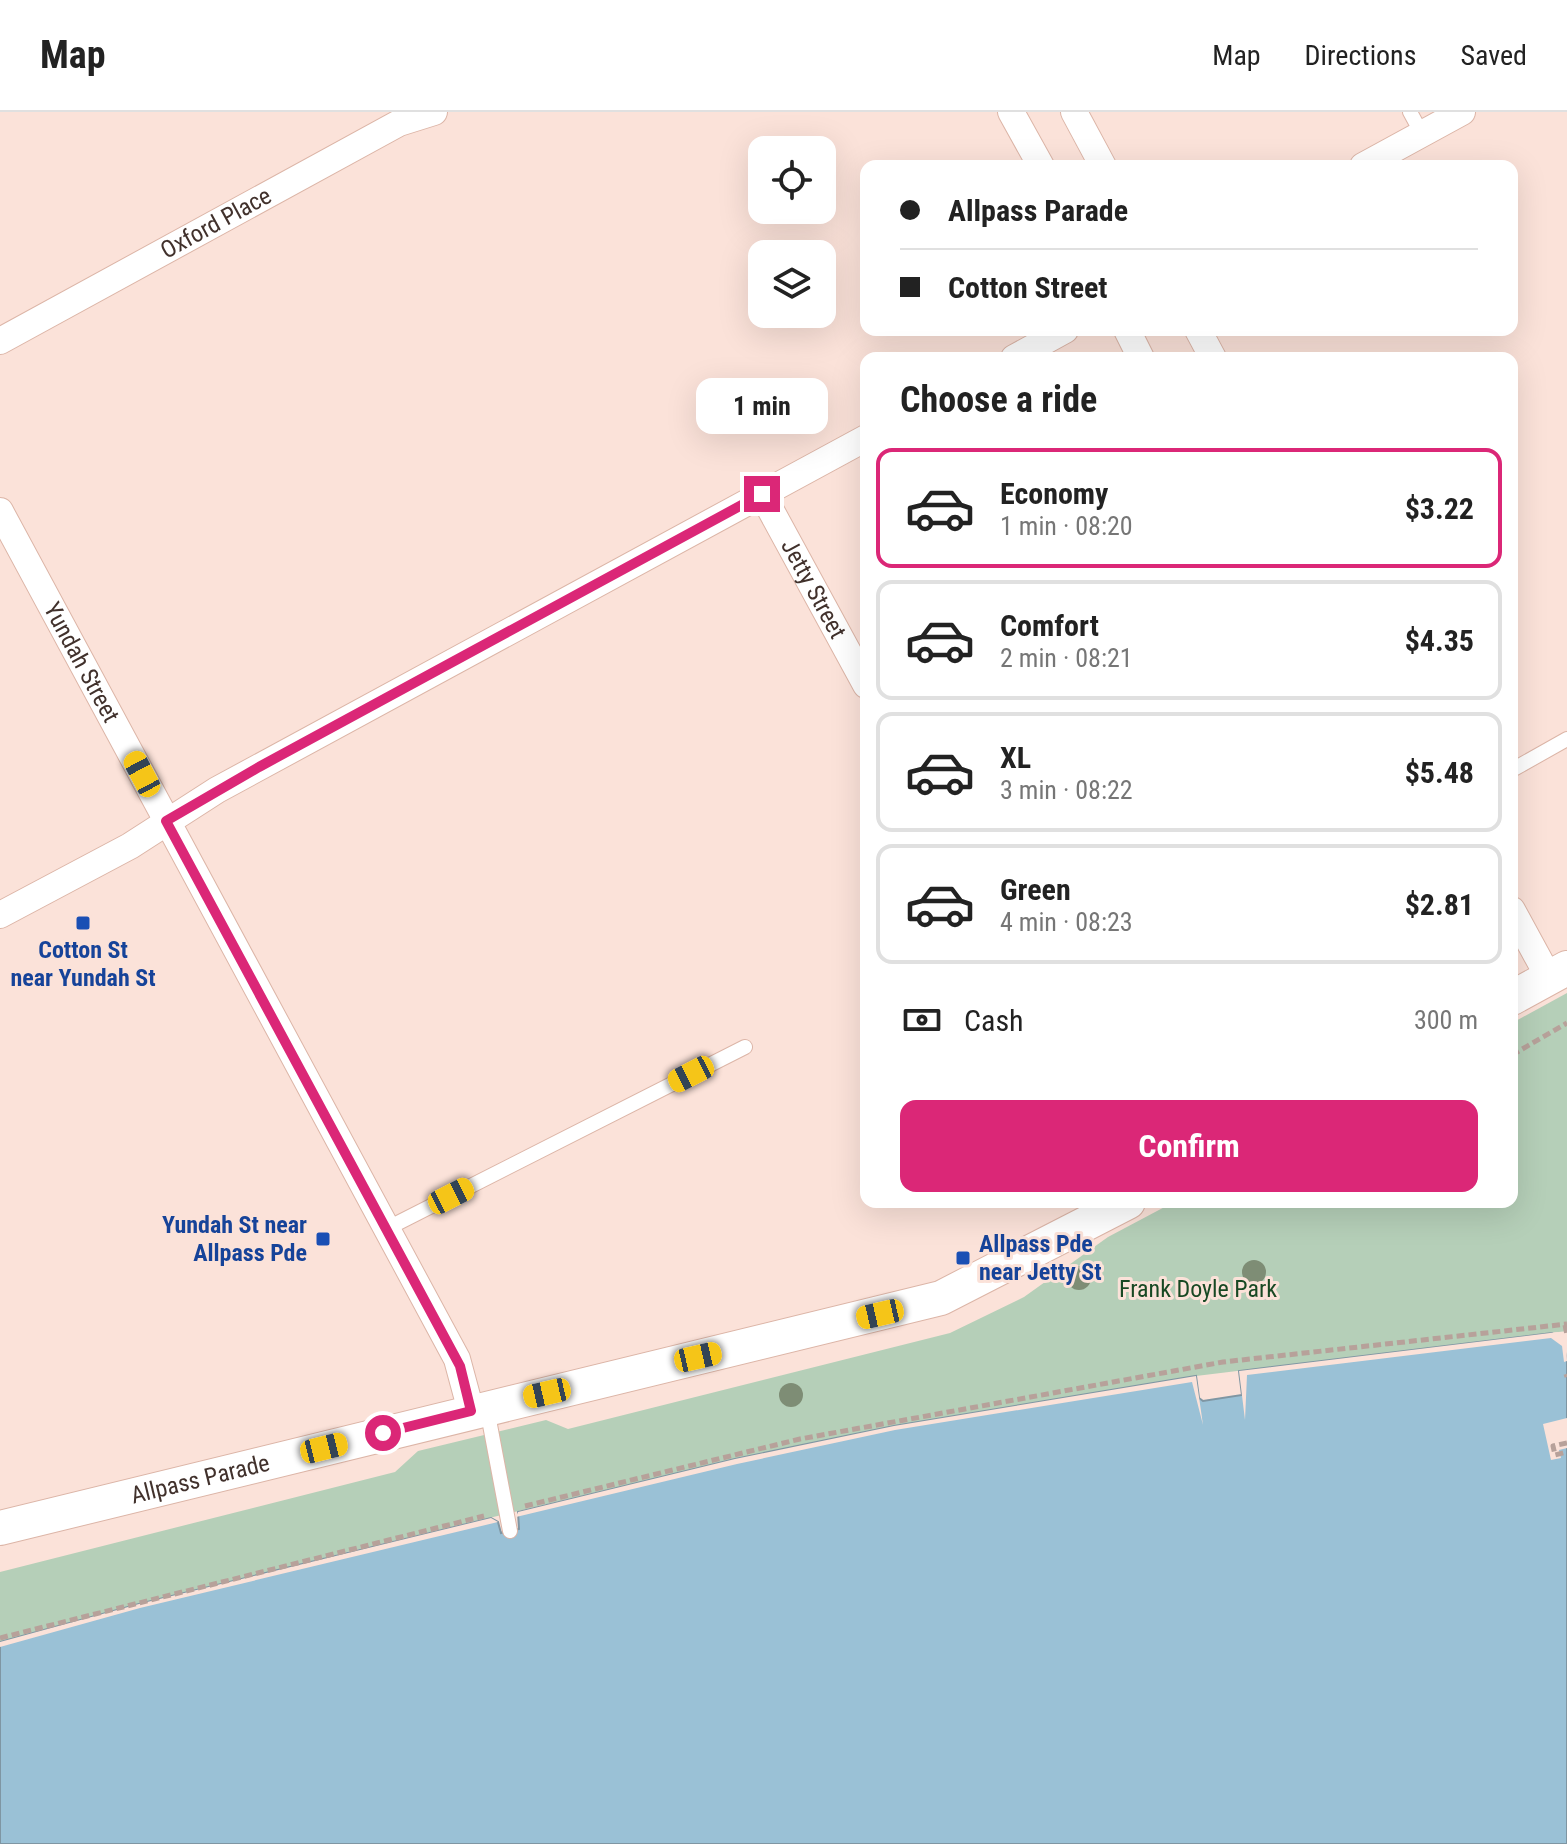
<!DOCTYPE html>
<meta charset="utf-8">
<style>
body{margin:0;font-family:"Roboto Condensed",sans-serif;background:#f2f2f2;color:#222;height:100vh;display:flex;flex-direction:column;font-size:30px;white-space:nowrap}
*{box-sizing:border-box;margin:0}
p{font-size:26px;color:#767676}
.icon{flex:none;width:44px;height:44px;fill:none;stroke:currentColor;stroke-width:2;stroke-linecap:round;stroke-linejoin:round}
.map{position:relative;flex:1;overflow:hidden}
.drawer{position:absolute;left:860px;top:240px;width:658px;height:856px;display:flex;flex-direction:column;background:#fff;border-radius:16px;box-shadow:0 8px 32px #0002}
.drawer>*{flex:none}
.hud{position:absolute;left:860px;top:48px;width:658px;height:176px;border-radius:16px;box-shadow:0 8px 32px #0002;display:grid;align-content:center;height:176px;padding:0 40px;background:#fff}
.tools{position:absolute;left:748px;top:24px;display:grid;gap:16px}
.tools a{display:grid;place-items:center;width:88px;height:88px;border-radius:16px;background:#fff;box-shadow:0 8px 32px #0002;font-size:40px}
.end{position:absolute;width:36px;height:36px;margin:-18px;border:10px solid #db2777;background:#fff;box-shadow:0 0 0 4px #fff}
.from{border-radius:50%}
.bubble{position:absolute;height:56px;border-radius:16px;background:#fff;box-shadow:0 8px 32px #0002;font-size:26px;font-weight:700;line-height:56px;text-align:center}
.car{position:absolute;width:24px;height:48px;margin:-24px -12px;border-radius:10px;box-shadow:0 0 6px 2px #0007;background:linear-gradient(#f5c518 24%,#345 0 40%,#f5c518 0 76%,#345 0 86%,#f5c518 0)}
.hud b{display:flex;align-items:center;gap:28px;height:76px;font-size:30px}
.hud b+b{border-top:2px solid #e0e0e0}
.hud i{width:20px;height:20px;background:#222}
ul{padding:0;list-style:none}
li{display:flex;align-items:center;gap:24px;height:120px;margin:0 16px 12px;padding:0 24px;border:4px solid #e0e0e0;border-radius:16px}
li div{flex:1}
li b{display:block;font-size:30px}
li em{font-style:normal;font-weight:700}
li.selected{border-color:#db2777}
li>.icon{width:72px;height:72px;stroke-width:1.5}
h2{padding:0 40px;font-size:36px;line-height:96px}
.pay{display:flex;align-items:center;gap:20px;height:88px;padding:0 40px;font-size:30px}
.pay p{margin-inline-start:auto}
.button{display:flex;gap:16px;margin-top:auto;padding:16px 40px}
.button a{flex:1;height:92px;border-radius:16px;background:#db2777;color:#fff;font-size:32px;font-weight:700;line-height:92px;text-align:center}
header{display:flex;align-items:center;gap:48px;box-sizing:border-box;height:112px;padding:0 40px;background:#fff;border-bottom:2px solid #e0e0e0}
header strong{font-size:38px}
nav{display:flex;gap:44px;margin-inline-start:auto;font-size:28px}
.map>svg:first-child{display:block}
.green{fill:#b5cfb8}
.water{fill:#9ac1d6;stroke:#7f96a3;stroke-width:2}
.pier{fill:#fbe2d9}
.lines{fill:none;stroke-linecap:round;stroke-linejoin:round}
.service-casing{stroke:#dcb5a7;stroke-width:16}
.minor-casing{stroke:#dcb5a7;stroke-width:28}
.tertiary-casing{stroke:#dcb5a7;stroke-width:36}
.path{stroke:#b7a19a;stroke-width:5;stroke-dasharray:8 4;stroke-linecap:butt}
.service{stroke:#fff;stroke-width:14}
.minor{stroke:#fff;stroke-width:26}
.tertiary{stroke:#fff;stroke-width:34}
.tree{fill:#7e8d75}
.route{stroke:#db2777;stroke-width:10}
.transit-dot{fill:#1a4fb4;stroke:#fbe2d9;stroke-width:3}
.labels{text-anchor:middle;stroke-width:6;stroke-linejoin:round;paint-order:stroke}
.street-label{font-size:24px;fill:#41312c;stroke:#fbe2d9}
.transit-label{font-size:24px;font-weight:bold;fill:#164399;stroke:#fbe2d9}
.park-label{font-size:24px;fill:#184823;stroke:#fbe2d9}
</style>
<header>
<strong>Map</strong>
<nav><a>Map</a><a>Directions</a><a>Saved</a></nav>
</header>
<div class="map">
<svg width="1567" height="1732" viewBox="0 0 1567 1732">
<rect width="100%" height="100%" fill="#fbe2d9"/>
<polygon class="green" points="1567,881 1567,1219 1196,1264 894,1314 735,1347 347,1440 0,1530 0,1460 395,1360 418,1339 546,1308 568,1317 950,1221 1024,1185 1108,1125 1174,1090 1512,1090 1512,911"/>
<polygon class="water" points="1552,1221 1562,1228 1567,1248 1567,1732 0,1732 0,1530 139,1492 491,1406 498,1410 501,1421 519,1417 518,1400 735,1347 894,1314 1196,1264 1199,1286 1203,1289 1242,1283 1239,1259"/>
<g class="pier">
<polygon points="1558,1220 1566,1227 1567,1249 1564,1250 1562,1234 1551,1226 1247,1263 1245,1308 1239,1259"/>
<polygon points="1196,1264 1203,1313 1192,1270 895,1318 737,1352 516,1405 518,1400 735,1347 894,1314"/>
<polygon points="1567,1306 1567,1336 1559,1338 1561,1346 1551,1348 1543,1312"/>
<polygon points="491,1406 498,1410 140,1496 0,1535 0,1530 139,1492"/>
</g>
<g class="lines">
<g class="service-casing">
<g id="service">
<polyline points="1410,0 1422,22"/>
<polyline points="1512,658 1567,627"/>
<polyline points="386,1117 745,935"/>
<polyline points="487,1297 510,1419"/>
</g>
</g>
<g class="minor-casing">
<g id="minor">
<polyline points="1011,0 1041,54"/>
<polyline points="1074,0 1103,54"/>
<polyline points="1363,54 1462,0"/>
<polyline points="1127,218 1141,246"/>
<polyline points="1198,218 1213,246"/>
<path id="s1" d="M0 229 399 11 434 0"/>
<polyline points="1014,246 1065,218"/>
<path id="s2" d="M762 382 866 573"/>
<path id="s3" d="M0 399 457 1247 471 1299"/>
<polyline points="1512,798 1549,866"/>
<polyline points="0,803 130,734 217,678 866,326"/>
</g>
</g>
<g class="tertiary-casing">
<g id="tertiary">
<polyline points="1512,886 1567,856"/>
<path id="s4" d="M0 1416 941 1186 1128 1090"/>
</g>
</g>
<g class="path">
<polyline points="1512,943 1567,911"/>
<polyline points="1565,1213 1567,1223"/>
<polyline points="1566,1262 1567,1265"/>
<polyline points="1567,1331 1553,1334 1555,1343 1567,1340"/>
<polyline points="525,1394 800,1327 1223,1250 1567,1212"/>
<polyline points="0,1526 484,1404"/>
</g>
<use href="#service" class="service"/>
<use href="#minor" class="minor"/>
<use href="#tertiary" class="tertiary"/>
</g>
<g class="tree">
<circle cx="1254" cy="1160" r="12"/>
<circle cx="1079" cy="1166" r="12"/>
<circle cx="791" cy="1283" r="12"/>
</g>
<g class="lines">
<polyline class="route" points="383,1321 471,1299 460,1254 166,709 259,655 762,382"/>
</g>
<g class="transit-dot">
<rect x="75" y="803" width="16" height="16" rx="4"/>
<rect x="315" y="1119" width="16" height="16" rx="4"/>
<rect x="955" y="1138" width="16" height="16" rx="4"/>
</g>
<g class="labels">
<g class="street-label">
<text dy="8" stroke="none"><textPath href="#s1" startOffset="246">Oxford Place</textPath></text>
<text dy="8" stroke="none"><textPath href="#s2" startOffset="108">Jetty Street</textPath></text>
<text dy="8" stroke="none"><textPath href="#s3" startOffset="172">Yundah Street</textPath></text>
<text dy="8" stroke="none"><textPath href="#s4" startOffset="206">Allpass Parade</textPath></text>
</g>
<g class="transit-label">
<text x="83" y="846">Cotton St<tspan x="83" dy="28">near Yundah St</tspan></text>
<text x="307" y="1121" text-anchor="end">Yundah St near<tspan x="307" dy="28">Allpass Pde</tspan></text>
<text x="979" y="1140" text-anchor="start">Allpass Pde<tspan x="979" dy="28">near Jetty St</tspan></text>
</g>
<g class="park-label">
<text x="1198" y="1185">Frank Doyle Park</text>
</g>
</g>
</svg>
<div class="tools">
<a><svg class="icon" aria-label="locate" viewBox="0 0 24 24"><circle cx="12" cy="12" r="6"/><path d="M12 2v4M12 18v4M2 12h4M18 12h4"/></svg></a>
<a><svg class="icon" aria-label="layers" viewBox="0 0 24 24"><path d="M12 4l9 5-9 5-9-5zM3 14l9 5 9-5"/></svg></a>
</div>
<i class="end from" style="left:383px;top:1321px"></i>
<i class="end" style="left:762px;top:382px"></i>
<div class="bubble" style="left:696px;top:266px;width:132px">1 min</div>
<i class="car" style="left:142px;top:662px;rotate:332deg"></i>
<i class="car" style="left:691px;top:962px;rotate:243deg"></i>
<i class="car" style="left:451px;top:1084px;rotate:63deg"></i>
<i class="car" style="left:880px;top:1202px;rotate:257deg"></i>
<i class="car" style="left:698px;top:1245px;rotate:77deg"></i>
<i class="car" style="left:547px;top:1281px;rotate:257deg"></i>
<i class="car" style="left:324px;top:1336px;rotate:76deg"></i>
<div class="hud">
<b><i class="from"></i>Allpass Parade</b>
<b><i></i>Cotton Street</b>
</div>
<section class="drawer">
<h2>Choose a ride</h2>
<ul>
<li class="selected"><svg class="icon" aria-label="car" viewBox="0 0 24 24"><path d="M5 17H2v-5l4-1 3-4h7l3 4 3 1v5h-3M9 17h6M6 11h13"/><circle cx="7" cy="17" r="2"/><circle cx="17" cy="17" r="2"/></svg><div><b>Economy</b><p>1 min · 08:20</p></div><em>$3.22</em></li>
<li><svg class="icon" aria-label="car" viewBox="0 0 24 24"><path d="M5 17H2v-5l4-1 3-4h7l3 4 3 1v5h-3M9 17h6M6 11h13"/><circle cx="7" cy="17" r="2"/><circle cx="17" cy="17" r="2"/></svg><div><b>Comfort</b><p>2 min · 08:21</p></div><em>$4.35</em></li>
<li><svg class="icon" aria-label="car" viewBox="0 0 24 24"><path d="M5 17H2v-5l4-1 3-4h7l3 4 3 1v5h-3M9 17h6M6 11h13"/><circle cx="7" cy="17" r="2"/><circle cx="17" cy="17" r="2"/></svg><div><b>XL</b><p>3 min · 08:22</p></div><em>$5.48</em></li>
<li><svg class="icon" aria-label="car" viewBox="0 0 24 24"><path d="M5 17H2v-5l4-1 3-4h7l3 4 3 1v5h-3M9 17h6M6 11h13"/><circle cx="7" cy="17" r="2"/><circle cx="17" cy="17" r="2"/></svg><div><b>Green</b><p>4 min · 08:23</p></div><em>$2.81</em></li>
</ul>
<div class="pay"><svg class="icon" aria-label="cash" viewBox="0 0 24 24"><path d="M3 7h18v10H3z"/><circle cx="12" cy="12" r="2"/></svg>Cash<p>300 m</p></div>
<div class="button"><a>Confirm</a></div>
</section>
</div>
